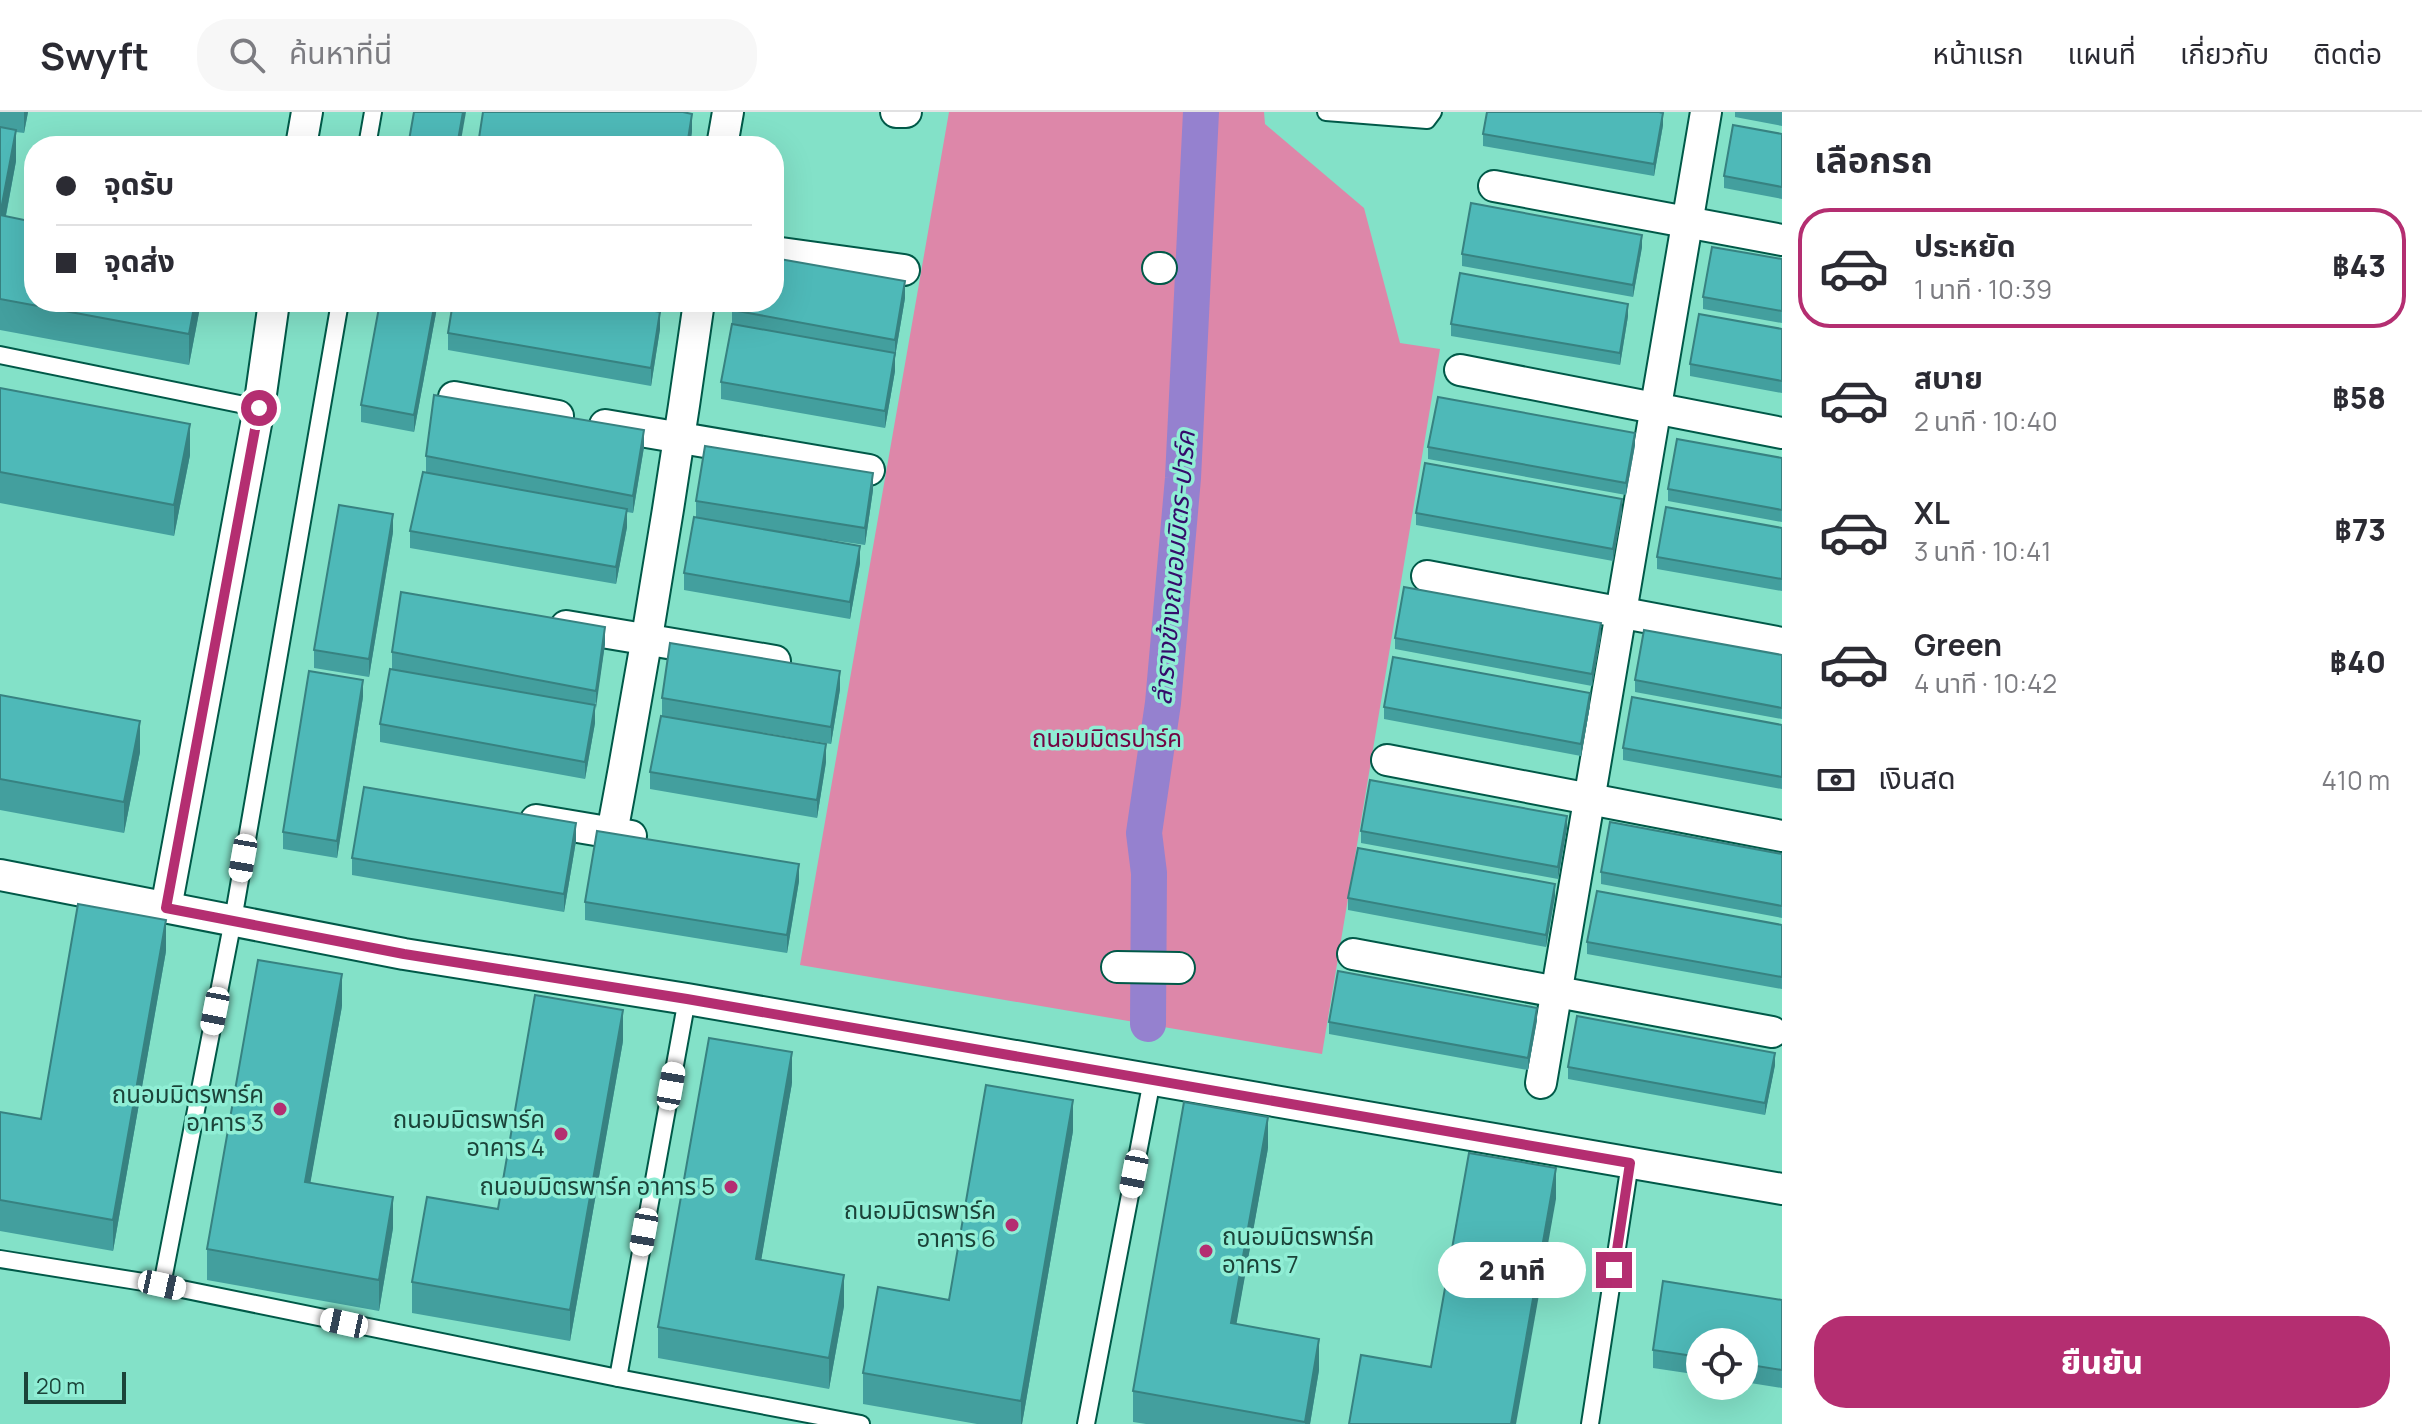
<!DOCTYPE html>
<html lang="th">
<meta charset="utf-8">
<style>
body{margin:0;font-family:Manrope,"Noto Sans Thai",sans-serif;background:#f7f7f7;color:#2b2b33;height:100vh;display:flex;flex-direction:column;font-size:30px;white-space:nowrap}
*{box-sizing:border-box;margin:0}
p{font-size:26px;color:#7c7c81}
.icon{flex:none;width:44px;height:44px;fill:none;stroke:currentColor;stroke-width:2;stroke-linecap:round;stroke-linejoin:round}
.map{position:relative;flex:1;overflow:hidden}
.panel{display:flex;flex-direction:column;background:#fff;width:640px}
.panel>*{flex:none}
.top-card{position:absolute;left:24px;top:24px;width:760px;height:176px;border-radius:32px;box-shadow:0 8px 32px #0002;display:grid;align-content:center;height:176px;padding:0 32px;background:#fff}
.buttons{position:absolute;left:1686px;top:1216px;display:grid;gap:16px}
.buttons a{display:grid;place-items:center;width:72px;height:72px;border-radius:50%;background:#fff;box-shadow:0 8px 32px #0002;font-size:40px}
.scale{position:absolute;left:24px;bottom:20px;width:102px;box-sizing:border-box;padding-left:8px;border:4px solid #1b4339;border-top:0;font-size:22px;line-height:28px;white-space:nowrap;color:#1b4339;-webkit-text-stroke:6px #90eed5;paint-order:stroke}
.end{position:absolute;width:36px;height:36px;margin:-18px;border:10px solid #b42e71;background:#fff;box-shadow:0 0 0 4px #fff}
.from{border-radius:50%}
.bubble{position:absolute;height:56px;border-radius:28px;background:#fff;box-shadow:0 8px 32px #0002;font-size:26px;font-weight:800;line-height:56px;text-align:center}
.car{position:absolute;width:24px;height:48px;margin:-24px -12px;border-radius:10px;box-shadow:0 0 6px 2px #0007;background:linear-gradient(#fff 24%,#345 0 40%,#fff 0 76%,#345 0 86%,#fff 0)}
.top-card b{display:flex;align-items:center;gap:28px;height:76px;font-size:30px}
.top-card b+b{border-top:2px solid #e1e1e2}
.top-card i{width:20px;height:20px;background:#2b2b33}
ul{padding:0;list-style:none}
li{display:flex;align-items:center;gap:24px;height:120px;margin:0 16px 12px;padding:0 16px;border:4px solid transparent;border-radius:32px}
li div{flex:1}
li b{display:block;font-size:30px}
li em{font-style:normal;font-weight:800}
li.selected{border-color:#b42e71}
li>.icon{width:72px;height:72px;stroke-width:1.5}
h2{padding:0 32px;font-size:36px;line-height:96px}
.pay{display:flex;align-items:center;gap:20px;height:88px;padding:0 32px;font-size:30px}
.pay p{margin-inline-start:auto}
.cta{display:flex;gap:16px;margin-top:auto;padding:16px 32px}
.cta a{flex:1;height:92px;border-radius:32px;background:#b42e71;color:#fff;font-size:32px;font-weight:800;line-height:92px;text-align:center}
header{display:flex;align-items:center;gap:48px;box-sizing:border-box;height:112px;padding:0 40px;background:#fff;border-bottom:2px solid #e1e1e2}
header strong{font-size:38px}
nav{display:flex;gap:44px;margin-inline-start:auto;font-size:28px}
.search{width:560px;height:72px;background:#f7f7f7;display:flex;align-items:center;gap:20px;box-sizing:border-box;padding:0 28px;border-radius:32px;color:#7c7c81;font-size:30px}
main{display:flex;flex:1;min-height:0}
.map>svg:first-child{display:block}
.green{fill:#dd87a9}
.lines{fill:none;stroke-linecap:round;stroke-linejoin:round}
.canal{stroke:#9581cf;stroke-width:36}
.lane-casing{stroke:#005948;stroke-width:20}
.street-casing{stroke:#005948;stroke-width:34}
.lane{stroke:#fff;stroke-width:16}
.street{stroke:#fff;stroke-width:30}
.wall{fill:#439f9e}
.shaded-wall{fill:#378281}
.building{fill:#4eb9b8;stroke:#378281;stroke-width:2}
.route{stroke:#b42e71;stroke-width:10}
.poi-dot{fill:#b42e71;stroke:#90eed5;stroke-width:3}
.labels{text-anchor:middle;stroke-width:7;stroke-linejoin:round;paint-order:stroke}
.park-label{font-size:24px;fill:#720442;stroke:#90eed5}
.poi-label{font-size:24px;fill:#1b4339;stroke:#90eed5;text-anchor:end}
.water-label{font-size:26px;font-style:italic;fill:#340b6a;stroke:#90eed5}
</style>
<header>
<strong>Swyft</strong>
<div class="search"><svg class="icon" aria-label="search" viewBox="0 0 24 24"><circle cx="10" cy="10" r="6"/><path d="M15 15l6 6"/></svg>ค้นหาที่นี่</div>
<nav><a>หน้าแรก</a><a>แผนที่</a><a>เกี่ยวกับ</a><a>ติดต่อ</a></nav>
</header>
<main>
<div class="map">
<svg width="1782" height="1312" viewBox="0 0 1782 1312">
<rect width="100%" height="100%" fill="#83e1c8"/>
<polygon class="green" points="949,0 1264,0 1265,12 1364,96 1400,231 1440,237 1322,942 800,853"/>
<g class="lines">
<polyline class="canal" points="1148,912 1149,761 1144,721 1163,591 1183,366 1201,0"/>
<g class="lane-casing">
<g id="lane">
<polyline points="1326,0 1427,8 1433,0"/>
<polyline points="367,34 373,0"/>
<polyline points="0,243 259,296"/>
<polyline points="0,1147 162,1173 618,1266 861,1312"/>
<polyline points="162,1173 233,808 340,190"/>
<polyline points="618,1266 687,887"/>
<polyline points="1086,1312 1152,968"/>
<polyline points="1590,1312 1630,1051"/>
</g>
</g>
<g class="street-casing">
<g id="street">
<polyline points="896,0 906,0"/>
<polyline points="301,34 307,0"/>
<polyline points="722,34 728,0"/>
<polyline points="1494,74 1782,128"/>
<polyline points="774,140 904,158"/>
<polyline points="1158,156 1161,156"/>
<polyline points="1460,258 1782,321"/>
<polyline points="454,285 558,304"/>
<polyline points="605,313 869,358"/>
<polyline points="1427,464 1782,531"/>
<polyline points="566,514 775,549"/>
<polyline points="1387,648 1782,724"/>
<polyline points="536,708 631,724"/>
<path d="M612 721C645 545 674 368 699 190"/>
<polyline points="0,763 404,842 687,887 1782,1077"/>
<polyline points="166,796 259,296 274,190"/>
<polyline points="1353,842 1772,920"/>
<polyline points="1117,855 1179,856"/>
<polyline points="1541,971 1706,0"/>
</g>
</g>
<use href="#lane" class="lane"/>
<use href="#street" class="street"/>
</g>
<g class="wall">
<polygon points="0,0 28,0 24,21 16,20 16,49 6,104 201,190 189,253 0,218"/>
<polygon points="1735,0 1782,0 1782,14 1735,5"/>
<polygon points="1663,13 1654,64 1483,34 1483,22"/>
<polygon points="692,19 690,34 479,34 479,26"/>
<polygon points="1782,22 1782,87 1724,76 1724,64"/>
<polygon points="1642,135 1633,185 1462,154 1462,142"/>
<polygon points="1782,147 1782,211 1703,197 1703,185"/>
<polygon points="905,186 895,245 895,259 885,316 721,287 721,270 732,212 732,198"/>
<polygon points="380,190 438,190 414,320 361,310 361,293"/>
<polygon points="610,190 666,190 665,199"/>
<polygon points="1628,204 1620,253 1451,224 1451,212"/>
<polygon points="660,217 651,274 448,238 448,221"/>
<polygon points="1782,217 1782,281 1690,264 1690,252"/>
<polygon points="0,276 190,343 174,424 0,391"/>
<polygon points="1635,333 1626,383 1428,347 1428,335"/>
<polygon points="644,335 633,401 627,400 627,415 616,472 410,436 410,419 426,360 426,344"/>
<polygon points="1782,346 1782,410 1668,389 1668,377"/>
<polygon points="873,378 865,433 777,420 860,451 850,507 684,478 684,461 696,405 696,389"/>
<polygon points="1622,399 1613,449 1416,413 1416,401"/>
<polygon points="1782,416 1782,479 1657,457 1657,445"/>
<polygon points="393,420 369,565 314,556 314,538"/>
<polygon points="1601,523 1592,574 1395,537 1395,526"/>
<polygon points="605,532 595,596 595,611 585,667 380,630 380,612 392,557 392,540"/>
<polygon points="1782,543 1782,607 1635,580 1635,568"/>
<polygon points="840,577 831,632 662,604 662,586"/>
<polygon points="0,583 140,640 124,721 0,698"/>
<polygon points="363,585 337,746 283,737 283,720"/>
<polygon points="1590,593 1581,644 1384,607 1384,595"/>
<polygon points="1782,613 1782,677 1623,648 1623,636"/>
<polygon points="826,650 817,706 650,677 650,660"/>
<polygon points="1567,716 1558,767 1361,731 1361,719"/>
<polygon points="576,729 564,800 352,763 352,746"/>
<polygon points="1782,742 1782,806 1601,772 1601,760"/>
<polygon points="799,769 787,841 585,808 585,790"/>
<polygon points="1555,784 1546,835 1348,798 1348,786"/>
<polygon points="1782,813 1782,877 1587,842 1587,830"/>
<polygon points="166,839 113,1139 0,1119 0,1000 41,1007"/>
<polygon points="342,894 310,1071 393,1116 379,1199 207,1168 207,1137"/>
<polygon points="1537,908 1528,958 1329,922 1329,910"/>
<polygon points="623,929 570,1229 412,1201 412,1170 498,1097"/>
<polygon points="1775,953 1765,1003 1568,967 1568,955"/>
<polygon points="792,971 761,1148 844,1194 829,1277 658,1246 658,1215"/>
<polygon points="1073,1019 1022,1312 977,1312 863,1292 863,1261 949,1188"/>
<polygon points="1268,1036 1236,1212 1319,1258 1310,1312 1146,1312 1133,1310 1133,1279"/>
<polygon points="1782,1188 1782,1276 1744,1270 1744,1230 1700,1230 1700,1263 1653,1256 1653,1238"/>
</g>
<g class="shaded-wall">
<polygon points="24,0 28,0 24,21"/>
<polygon points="463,0 466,0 460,34 457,34"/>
<polygon points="1663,1 1663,13 1654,64 1654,52"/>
<polygon points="692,2 692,19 690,34 687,34"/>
<polygon points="16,18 16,49 0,134 0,103"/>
<polygon points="1642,123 1642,135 1633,185 1633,173"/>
<polygon points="905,169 905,186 895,245 895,259 885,316 885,299 895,241 895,228"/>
<polygon points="195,190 201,190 189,253 189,222"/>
<polygon points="435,190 438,190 414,320 414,303"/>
<polygon points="1628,192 1628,204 1620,253 1620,241"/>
<polygon points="660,200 660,217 651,274 651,256"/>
<polygon points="190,312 190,343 174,424 174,393"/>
<polygon points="644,318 644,335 633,401 633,384"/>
<polygon points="1635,321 1635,333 1626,383 1626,371"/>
<polygon points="873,361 873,378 865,433 865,416"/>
<polygon points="1622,387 1622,399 1613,449 1613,437"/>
<polygon points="627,397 627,415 616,472 616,455"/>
<polygon points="393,402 393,420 369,565 369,547"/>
<polygon points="860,434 860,451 850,507 850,490"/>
<polygon points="1601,511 1601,523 1592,574 1592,562"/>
<polygon points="605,515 605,532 596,596 596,579"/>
<polygon points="840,559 840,577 831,632 831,615"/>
<polygon points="363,568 363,585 337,746 337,729"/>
<polygon points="1590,581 1590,593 1581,644 1581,632"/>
<polygon points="595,593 595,611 585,667 585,650"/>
<polygon points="140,609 140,640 124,721 124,690"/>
<polygon points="826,632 826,650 817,706 817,688"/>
<polygon points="1567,704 1567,716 1558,767 1558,755"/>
<polygon points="576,711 576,729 564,800 564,782"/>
<polygon points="799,752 799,769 787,841 787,823"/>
<polygon points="1555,772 1555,784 1546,835 1546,823"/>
<polygon points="166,808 166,839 113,1139 113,1108"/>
<polygon points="342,862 342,894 305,1101 305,1070"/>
<polygon points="1537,896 1537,908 1528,958 1528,946"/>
<polygon points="623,898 623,929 570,1229 570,1198"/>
<polygon points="792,940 792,971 756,1178 756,1147"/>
<polygon points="1775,941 1775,953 1765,1003 1765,991"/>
<polygon points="1073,988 1073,1019 1022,1312 1021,1312 1021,1289"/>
<polygon points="1268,1005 1268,1036 1231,1242 1231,1211"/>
<polygon points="1556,1056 1556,1087 1516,1312 1511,1312"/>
<polygon points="393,1085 393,1116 379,1199 379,1168"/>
<polygon points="844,1163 844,1194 829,1277 829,1246"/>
<polygon points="1319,1227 1319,1258 1310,1312 1305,1312"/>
</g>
<g class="building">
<polygon points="414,0 463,0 457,34 408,34"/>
<polygon points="483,0 683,0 692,2 687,34 528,34 479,26"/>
<polygon points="1487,0 1659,0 1663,1 1654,52 1483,22"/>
<polygon points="1733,13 1782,22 1782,75 1724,64"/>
<polygon points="0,15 16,18 0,103 34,110 34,190 195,190 189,222 0,187"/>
<polygon points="1471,91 1642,123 1633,173 1462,142"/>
<polygon points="1712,135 1782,147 1782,199 1703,185"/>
<polygon points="774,146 905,169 895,228 732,198 733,190 774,190"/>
<polygon points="1460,161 1628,192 1620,241 1451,212"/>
<polygon points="380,190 435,190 414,303 361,293"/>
<polygon points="453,190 610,190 660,200 651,256 448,221"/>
<polygon points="1699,202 1782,217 1782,269 1690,252"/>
<polygon points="732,212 895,241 885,299 721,270"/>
<polygon points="0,276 190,312 174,393 0,360"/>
<polygon points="434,283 644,318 633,384 426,344"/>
<polygon points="1438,285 1635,321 1626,371 1428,335"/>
<polygon points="1677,327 1782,346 1782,398 1668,377"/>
<polygon points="705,334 873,361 865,416 696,389"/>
<polygon points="1425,351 1622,387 1613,437 1416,401"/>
<polygon points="423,360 627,397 616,455 410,419"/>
<polygon points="339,393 393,402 369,547 314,538"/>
<polygon points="1666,395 1782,416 1782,467 1657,445"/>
<polygon points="694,405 860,434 850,490 684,461"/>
<polygon points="1404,475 1601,511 1592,562 1395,526"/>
<polygon points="401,480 605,515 596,579 392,540"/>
<polygon points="1644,518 1782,543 1782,596 1635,568"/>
<polygon points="670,531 840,559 831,615 662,586"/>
<polygon points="1393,545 1590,581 1581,632 1384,595"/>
<polygon points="390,557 595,593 585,650 380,612"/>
<polygon points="309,559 363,568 337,729 283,720"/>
<polygon points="0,583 140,609 124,690 0,667"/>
<polygon points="1632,585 1782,613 1782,665 1623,636"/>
<polygon points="661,604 826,632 817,688 650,660"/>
<polygon points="1370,668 1567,704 1558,755 1361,719"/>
<polygon points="364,675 576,711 564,782 352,746"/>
<polygon points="1610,710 1782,742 1782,794 1601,760"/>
<polygon points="597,719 799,752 787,823 585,790"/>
<polygon points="1358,736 1555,772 1546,823 1348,786"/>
<polygon points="1597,779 1782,813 1782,865 1587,830"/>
<polygon points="78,792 166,808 113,1108 0,1088 0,1000 41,1007"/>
<polygon points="258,848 342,862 305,1070 393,1085 379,1168 207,1137"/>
<polygon points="1338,859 1537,896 1528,946 1329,910"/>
<polygon points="535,883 623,898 570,1198 412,1170 427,1085 498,1097"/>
<polygon points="1577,904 1775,941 1765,991 1568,955"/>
<polygon points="709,926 792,940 756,1147 844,1163 829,1246 658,1215"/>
<polygon points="986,973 1073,988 1021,1289 863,1261 878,1175 949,1188"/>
<polygon points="1184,990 1268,1005 1231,1211 1319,1227 1305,1310 1133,1279"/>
<polygon points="1469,1041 1556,1056 1511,1312 1349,1312 1361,1243 1431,1255"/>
<polygon points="1663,1169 1782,1188 1782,1258 1744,1252 1744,1230 1700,1230 1700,1245 1653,1238"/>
</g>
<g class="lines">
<polyline class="route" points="259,296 166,796 404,842 687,887 1630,1051 1614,1158"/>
</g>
<g class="poi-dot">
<circle cx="280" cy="997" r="8"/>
<circle cx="561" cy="1022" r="8"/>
<circle cx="731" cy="1075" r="8"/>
<circle cx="1012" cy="1113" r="8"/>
<circle cx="1206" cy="1139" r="8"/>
</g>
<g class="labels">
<g class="park-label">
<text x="1107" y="635">ถนอมมิตรปาร์ค</text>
</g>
<g class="poi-label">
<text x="264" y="991">ถนอมมิตรพาร์ค<tspan x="264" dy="28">อาคาร 3</tspan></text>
<text x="545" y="1016">ถนอมมิตรพาร์ค<tspan x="545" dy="28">อาคาร 4</tspan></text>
<text x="715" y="1083">ถนอมมิตรพาร์ค อาคาร 5</text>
<text x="996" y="1107">ถนอมมิตรพาร์ค<tspan x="996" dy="28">อาคาร 6</tspan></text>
<text x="1222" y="1133" text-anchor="start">ถนอมมิตรพาร์ค<tspan x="1222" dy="28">อาคาร 7</tspan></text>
</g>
<g class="water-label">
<text transform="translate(1174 456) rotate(-85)" y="9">ลำรางข้างถนอมมิตร-ปาร์ค</text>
</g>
</g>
</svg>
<div class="buttons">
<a><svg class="icon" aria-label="locate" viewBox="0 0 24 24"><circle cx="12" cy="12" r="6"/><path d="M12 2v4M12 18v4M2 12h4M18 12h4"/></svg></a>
</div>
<div class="scale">20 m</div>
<i class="end from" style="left:259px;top:296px"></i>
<i class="end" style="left:1614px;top:1158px"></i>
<div class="bubble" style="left:1438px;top:1130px;width:148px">2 นาที</div>
<i class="car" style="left:243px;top:746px;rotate:190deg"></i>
<i class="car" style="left:215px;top:899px;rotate:191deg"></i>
<i class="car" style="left:671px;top:974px;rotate:10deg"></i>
<i class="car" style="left:1134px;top:1062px;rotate:191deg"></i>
<i class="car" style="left:644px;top:1120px;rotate:190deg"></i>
<i class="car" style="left:162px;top:1173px;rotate:102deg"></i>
<i class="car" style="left:344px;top:1211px;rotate:282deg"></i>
<div class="top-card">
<b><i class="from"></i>จุดรับ</b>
<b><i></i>จุดส่ง</b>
</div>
</div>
<section class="panel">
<h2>เลือกรถ</h2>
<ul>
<li class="selected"><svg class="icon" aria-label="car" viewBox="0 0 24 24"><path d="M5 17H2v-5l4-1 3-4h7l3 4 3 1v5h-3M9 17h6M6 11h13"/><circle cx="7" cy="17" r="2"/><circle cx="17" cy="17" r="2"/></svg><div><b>ประหยัด</b><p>1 นาที · 10:39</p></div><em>฿43</em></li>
<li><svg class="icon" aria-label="car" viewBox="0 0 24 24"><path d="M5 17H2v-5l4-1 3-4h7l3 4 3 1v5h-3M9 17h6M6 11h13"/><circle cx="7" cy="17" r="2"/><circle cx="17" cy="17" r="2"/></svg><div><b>สบาย</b><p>2 นาที · 10:40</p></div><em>฿58</em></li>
<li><svg class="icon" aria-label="car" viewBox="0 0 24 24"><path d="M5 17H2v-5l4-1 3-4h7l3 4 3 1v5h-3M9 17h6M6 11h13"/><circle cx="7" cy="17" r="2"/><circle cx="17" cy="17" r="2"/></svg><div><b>XL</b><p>3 นาที · 10:41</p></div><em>฿73</em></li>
<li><svg class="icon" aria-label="car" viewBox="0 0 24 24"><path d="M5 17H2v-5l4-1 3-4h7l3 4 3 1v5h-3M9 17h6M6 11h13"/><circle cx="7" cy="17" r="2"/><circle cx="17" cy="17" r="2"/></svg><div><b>Green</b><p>4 นาที · 10:42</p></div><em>฿40</em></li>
</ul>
<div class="pay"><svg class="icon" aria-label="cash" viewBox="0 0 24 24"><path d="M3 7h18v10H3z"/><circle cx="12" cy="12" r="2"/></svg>เงินสด<p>410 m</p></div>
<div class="cta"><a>ยืนยัน</a></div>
</section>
</main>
